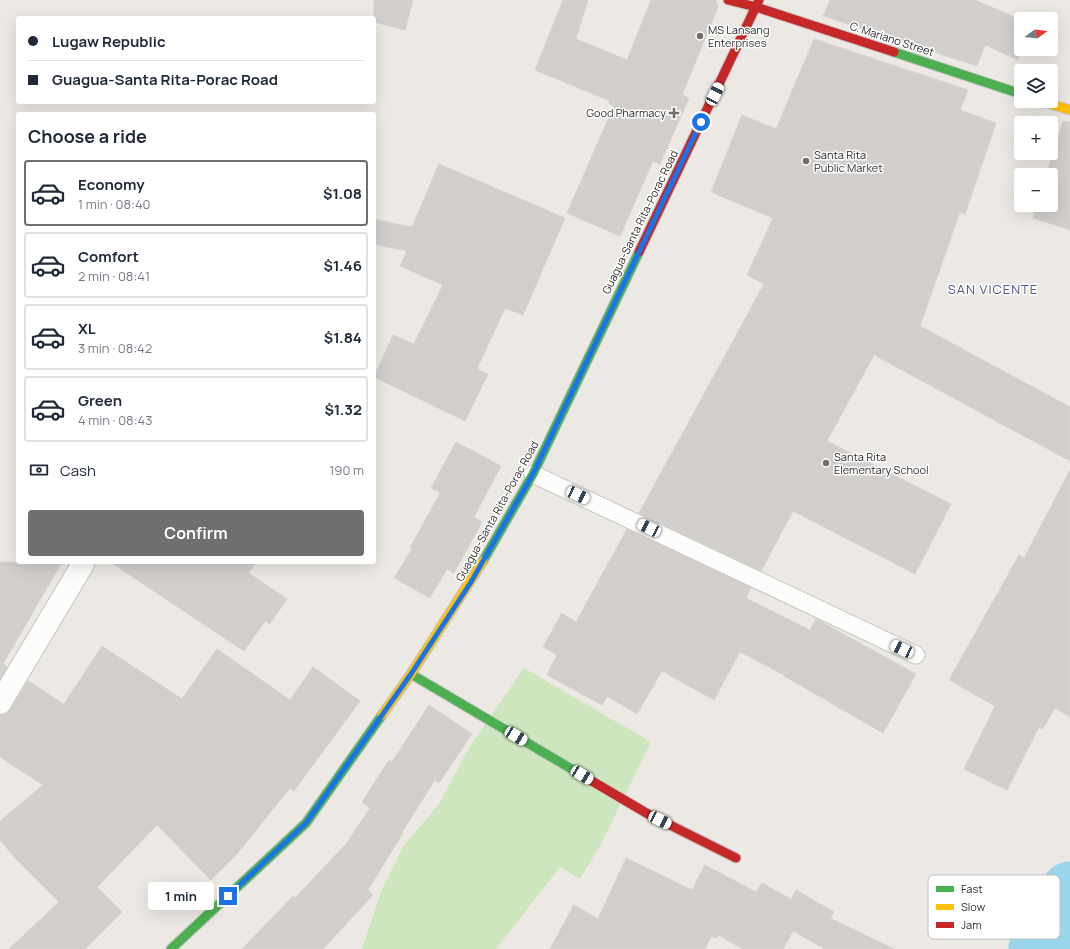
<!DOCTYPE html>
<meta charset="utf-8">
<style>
body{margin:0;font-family:Manrope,sans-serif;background:#f2f2f3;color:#1f2937;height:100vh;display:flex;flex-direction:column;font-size:15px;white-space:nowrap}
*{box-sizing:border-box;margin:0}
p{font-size:13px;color:#747a83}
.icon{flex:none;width:22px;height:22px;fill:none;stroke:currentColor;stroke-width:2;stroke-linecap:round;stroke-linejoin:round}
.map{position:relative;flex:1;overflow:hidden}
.sheet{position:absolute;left:16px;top:112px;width:360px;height:452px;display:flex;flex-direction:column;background:#fff;border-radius:4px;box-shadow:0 4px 16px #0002}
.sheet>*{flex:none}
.hud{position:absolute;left:16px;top:16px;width:360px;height:88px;border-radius:4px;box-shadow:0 4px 16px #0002;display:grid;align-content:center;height:88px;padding:0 12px;background:#fff}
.needle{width:26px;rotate:75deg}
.buttons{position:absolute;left:1014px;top:12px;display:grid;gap:8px}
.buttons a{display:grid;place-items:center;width:44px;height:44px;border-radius:4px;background:#fff;box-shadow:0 4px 16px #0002;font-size:20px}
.end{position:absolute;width:18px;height:18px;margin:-9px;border:5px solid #1a73e8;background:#fff;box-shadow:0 0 0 2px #fff}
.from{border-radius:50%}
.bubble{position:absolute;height:28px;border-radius:4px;background:#fff;box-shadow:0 4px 16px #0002;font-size:13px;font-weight:700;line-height:28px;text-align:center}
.car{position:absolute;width:12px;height:24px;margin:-12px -6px;border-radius:5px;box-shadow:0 0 3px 1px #0007;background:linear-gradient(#fff 24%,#345 0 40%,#fff 0 76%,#345 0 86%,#fff 0)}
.hud b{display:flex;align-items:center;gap:14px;height:38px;font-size:15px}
.hud b+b{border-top:1px solid #e0e1e3}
.hud i{width:10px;height:10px;background:#1f2937}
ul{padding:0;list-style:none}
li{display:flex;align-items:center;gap:12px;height:66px;margin:0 8px 6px;padding:0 4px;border:2px solid #e0e1e3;border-radius:4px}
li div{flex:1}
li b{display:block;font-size:15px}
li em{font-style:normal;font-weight:700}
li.selected{border-color:#706f6e}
li>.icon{width:36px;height:36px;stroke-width:1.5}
h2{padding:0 12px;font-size:18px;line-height:48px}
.pay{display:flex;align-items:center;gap:10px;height:44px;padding:0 12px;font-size:15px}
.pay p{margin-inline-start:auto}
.button{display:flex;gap:8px;margin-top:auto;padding:8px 12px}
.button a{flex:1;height:46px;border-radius:4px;background:#706f6e;color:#fff;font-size:16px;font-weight:700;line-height:46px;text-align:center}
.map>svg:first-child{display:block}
.green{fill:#cee6be}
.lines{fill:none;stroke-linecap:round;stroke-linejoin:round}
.river{stroke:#99d6ec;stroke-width:59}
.building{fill:#d1cecb;stroke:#d7d4d0}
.lane-casing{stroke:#c5c4c5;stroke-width:19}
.street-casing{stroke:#c5c4c5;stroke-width:24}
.fast-casing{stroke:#c5c4c5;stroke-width:11}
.slow-casing{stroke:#c5c4c5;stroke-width:11}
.jam-casing{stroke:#c5c4c5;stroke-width:11}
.lane{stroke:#fcfcfb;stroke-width:17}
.street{stroke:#fcfcfb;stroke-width:22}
.fast{stroke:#4caf50;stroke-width:9}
.slow{stroke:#ffc107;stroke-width:9}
.jam{stroke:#c62828;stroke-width:9}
.route{stroke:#1a73e8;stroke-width:5}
.poi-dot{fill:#706f6e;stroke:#fff;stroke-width:1.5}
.labels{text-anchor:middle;stroke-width:3;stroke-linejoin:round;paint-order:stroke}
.poi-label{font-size:11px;fill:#2e2e2e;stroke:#fff;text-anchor:start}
.street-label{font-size:11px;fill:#2e2e2e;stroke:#fff}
.quarter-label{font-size:13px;letter-spacing:1px;fill:#4d5680;stroke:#fff}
.key{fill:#fff;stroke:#c0c0c0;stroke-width:1}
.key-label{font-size:11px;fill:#2e2e2e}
</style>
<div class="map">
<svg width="1070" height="949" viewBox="0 0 1070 949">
<rect width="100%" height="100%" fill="#ece8e4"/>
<polygon class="green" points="524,668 651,742 601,844 580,879 560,867 496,949 362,949 382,889 404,845 439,804 470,746"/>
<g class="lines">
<polyline class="river" points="1038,949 1070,891"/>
</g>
<g class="building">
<polygon points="374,0 413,0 405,30 374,22"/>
<polygon points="563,0 588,0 576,39 627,60 651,0 716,0 718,7 682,95 689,98 660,164 653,161 620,236 567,213 614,106 609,104 610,101 535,70"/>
<polygon points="830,0 975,0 1021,20 1022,49 1018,60 985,45 977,66 823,16"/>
<polygon points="814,39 968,90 960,110 996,123 965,214 960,212 920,326 1070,407 1070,461 874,355 827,441 951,504 915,574 793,511 761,571 639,513 764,284 747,275 773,218 711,192 742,115 776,129"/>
<polygon points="1063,121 1070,122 1070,230 1033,218 1037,205 1051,205 1051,175 1046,175"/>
<polygon points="439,164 565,218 523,315 505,308 477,369 488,374 465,421 374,377 393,335 414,344 443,285 400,266 407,251 374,244 374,219 412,227"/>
<polygon points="456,442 501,466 474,517 482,522 454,573 447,569 430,598 394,578 412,549 410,548 440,493 431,488"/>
<polygon points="1070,470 1070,717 1055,708 1043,729 1039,727 1007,790 964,769 995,706 949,680 1019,555 1024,558"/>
<polygon points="627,529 751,588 746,598 810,630 816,619 916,674 883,733 784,676 784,675 740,652 714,700 662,671 637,714 607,696 602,705 547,675 557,655 543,647 562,613 576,622"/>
<polygon points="0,562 62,562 3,664 7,667 0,679"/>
<polygon points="110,562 256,562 249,573 287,599 270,624 265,621 244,651"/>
<polygon points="102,646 182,699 217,649 290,700 313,667 360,701 294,791 290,788 237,854 211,880 157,825 97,887 122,912 85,949 9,949 59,902 17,860 0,840 0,821 43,785 0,757 0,715 6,714 10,710 28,681 64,704"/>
<polygon points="429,705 472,734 439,783 435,780 402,832 403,833 368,890 373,895 323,949 242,949 293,896 295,898 346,844 370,808 362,802 389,760 392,762"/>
<polygon points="626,858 692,890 705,865 756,892 762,883 791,899 796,890 834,912 830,918 894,949 825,949 793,931 783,949 743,949 718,935 716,938 712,936 705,949 550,949 574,905 598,919"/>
</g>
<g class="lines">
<g class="lane-casing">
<polyline id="lane" points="533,474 916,655"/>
</g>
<g class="street-casing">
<polyline id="street" points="0,703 83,564"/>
</g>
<g class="fast-casing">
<g id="fast">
<polyline points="894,52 1021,94"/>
<polyline points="483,561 533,474 639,252"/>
<polyline points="411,674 580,774"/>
<polyline points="171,949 306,823 382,715"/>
</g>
</g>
<g class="slow-casing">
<g id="slow">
<polyline points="1041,101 1070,110"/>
<polyline points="382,715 411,674 483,561"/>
</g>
</g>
<g class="jam-casing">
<g id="jam">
<polyline points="728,0 756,7 894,52"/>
<polyline points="639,252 759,0"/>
<polyline points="580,774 648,814 736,858"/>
</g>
</g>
<use href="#lane" class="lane"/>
<use href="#street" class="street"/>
<use href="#fast" class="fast"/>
<use href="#slow" class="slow"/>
<use href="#jam" class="jam"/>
</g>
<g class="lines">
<polyline class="route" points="228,896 306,823 411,674 471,582 533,474 701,122"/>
</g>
<g class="poi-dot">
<circle cx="700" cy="36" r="4"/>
<path d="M672 107h4v4h4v4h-4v4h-4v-4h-4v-4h4z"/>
<circle cx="806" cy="161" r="4"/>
<circle cx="826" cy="463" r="4"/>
</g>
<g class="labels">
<g class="poi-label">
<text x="708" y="34">MS Lansang<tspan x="708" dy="13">Enterprises</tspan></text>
<text x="666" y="117" text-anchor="end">Good Pharmacy</text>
<text x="814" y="159">Santa Rita<tspan x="814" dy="13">Public Market</tspan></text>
<text x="834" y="461">Santa Rita<tspan x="834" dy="13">Elementary School</tspan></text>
</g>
<g class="street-label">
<text transform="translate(892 39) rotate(18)" y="4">C. Mariano Street</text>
<text transform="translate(640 222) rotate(-64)" y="4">Guagua-Santa Rita-Porac Road</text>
<text transform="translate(497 511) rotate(-61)" y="4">Guagua-Santa Rita-Porac Road</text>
</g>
<g class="quarter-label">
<text x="993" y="294">SAN VICENTE</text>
</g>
</g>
<rect x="928" y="875" width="132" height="64" rx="6" class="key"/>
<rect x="936" y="886" width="18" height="6" fill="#4caf50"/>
<rect x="936" y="904" width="18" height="6" fill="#ffc107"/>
<rect x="936" y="922" width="18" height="6" fill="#c62828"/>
<g class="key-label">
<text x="961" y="893">Fast</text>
<text x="961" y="911">Slow</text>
<text x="961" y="929">Jam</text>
</g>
</svg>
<div class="buttons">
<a><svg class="needle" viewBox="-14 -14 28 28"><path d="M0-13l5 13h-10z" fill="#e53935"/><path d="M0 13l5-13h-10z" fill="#747a83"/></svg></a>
<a><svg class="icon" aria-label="layers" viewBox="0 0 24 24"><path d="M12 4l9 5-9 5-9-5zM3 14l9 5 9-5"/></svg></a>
<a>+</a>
<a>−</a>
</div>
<i class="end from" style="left:701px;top:122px"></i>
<i class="end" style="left:228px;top:896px"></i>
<div class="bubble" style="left:148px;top:882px;width:66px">1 min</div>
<i class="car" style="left:715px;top:94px;rotate:26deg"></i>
<i class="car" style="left:578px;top:495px;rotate:115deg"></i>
<i class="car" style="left:649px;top:528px;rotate:296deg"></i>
<i class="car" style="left:902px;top:649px;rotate:295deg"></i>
<i class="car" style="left:516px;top:736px;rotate:121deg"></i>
<i class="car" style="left:582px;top:775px;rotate:121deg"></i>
<i class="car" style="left:660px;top:820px;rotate:116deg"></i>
<div class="hud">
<b><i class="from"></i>Lugaw Republic</b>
<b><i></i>Guagua-Santa Rita-Porac Road</b>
</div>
<section class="sheet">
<h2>Choose a ride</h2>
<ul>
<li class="selected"><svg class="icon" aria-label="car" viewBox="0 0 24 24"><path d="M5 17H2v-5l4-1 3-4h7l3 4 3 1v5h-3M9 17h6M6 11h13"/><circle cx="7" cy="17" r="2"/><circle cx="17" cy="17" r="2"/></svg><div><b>Economy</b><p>1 min · 08:40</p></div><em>$1.08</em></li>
<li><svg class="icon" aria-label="car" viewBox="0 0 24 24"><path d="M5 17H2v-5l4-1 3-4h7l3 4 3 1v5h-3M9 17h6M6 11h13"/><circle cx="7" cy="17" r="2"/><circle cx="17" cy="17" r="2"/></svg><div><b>Comfort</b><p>2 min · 08:41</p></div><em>$1.46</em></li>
<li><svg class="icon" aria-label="car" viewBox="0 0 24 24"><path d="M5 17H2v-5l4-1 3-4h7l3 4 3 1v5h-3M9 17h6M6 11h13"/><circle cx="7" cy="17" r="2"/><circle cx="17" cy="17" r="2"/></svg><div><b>XL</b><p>3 min · 08:42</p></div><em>$1.84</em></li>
<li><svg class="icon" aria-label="car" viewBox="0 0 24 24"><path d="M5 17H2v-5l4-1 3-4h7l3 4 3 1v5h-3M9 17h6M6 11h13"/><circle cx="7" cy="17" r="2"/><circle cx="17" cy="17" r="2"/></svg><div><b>Green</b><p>4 min · 08:43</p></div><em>$1.32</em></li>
</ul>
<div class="pay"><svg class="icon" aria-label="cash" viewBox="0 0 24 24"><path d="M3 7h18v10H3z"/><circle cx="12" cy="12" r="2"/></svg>Cash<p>190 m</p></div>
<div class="button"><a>Confirm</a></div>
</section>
</div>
